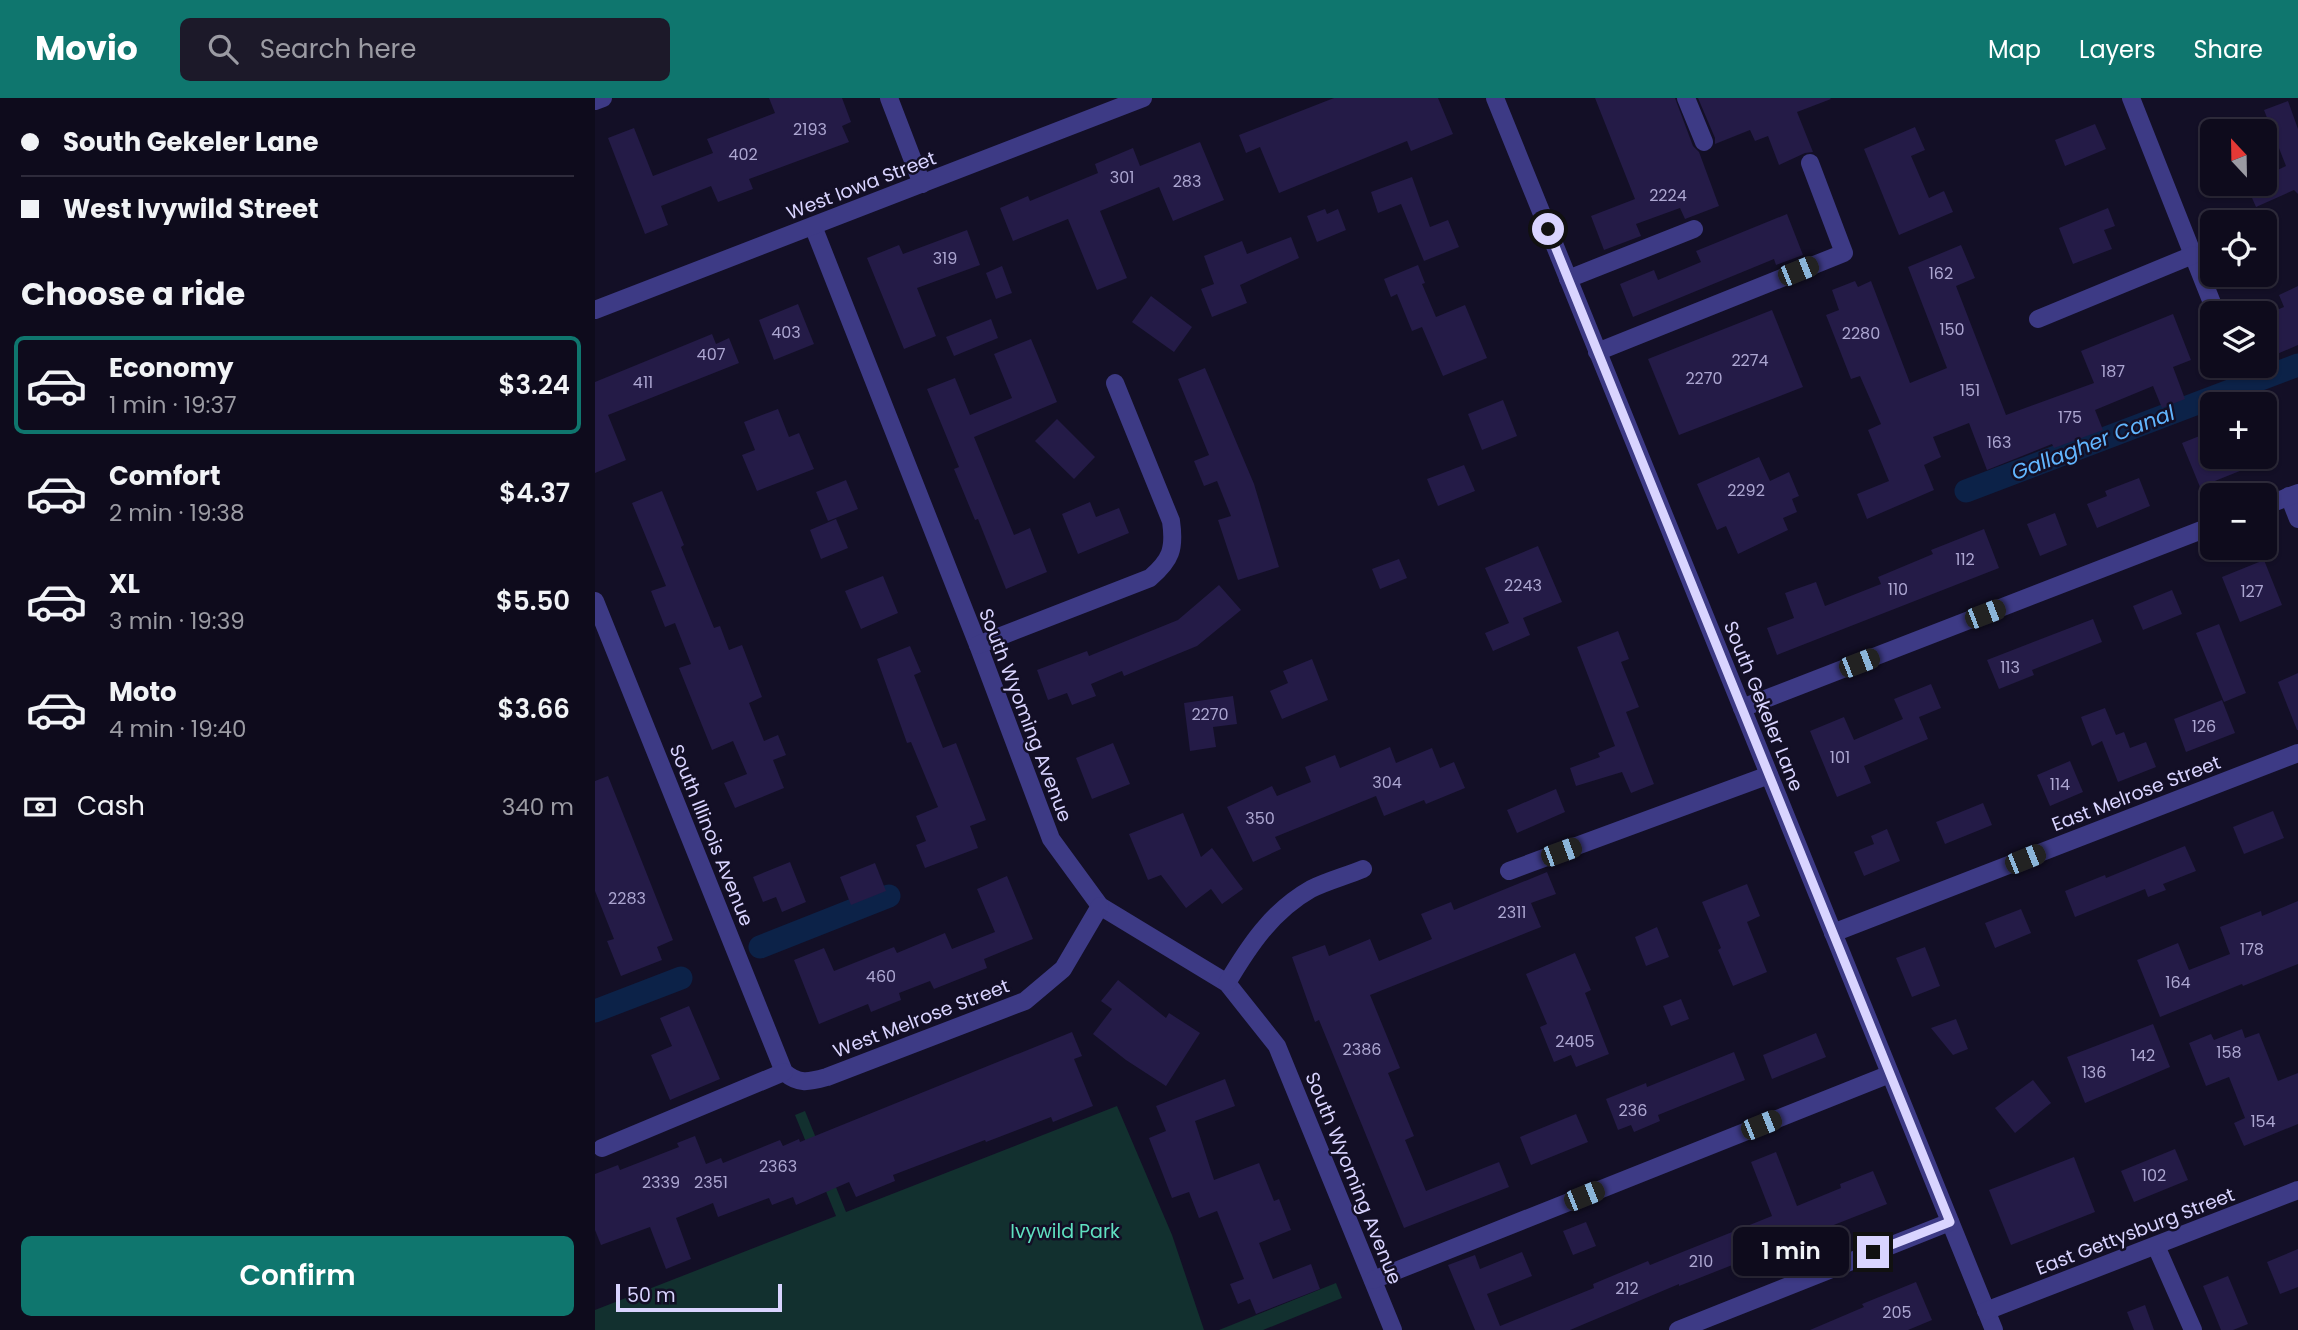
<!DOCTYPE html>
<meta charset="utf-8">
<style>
body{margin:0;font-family:Poppins,sans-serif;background:#1c1929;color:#f1f3f6;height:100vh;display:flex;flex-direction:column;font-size:26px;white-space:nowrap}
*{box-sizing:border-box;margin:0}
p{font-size:23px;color:#9b9ba3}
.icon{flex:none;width:38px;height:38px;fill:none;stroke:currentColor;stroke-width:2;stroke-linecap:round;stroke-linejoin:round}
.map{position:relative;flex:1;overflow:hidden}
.details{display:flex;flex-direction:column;background:#0e0b1c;width:595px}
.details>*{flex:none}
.banner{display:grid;align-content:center;height:154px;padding:0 21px;background:#0e0b1c}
.needle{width:46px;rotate:338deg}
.tools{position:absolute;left:1605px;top:21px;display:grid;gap:14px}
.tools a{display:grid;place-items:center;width:77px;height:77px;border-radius:10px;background:#0e0b1c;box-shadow:0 2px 5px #0004,0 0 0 2px #2e2b3b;font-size:35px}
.scale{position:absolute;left:21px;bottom:18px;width:166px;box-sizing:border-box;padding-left:7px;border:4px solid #d9d4ff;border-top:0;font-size:19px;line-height:24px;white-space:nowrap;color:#d9d4ff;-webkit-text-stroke:5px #130f26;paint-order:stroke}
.end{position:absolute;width:32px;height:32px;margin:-16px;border:9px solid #d9d4ff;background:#111;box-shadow:0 0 0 4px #111}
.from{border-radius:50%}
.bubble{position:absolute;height:49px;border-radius:10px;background:#0e0b1c;box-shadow:0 2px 5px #0004,0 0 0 2px #2e2b3b;font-size:23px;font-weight:600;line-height:49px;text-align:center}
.car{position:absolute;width:21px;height:42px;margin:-21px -10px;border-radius:9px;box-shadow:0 0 5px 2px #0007;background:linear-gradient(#222 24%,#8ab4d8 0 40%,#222 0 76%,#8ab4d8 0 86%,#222 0)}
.banner b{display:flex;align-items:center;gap:24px;height:66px;font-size:26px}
.banner b+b{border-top:2px solid #2e2b3b}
.banner i{width:18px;height:18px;background:#f1f3f6}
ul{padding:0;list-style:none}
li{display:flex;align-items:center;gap:21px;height:98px;margin:0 14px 10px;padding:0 7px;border:4px solid transparent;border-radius:10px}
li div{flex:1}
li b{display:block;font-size:26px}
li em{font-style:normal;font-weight:600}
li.selected{border-color:#0f766e}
li>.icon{width:63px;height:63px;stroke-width:1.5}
h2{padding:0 21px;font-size:32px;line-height:84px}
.pay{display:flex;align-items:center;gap:18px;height:77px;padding:0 21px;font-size:26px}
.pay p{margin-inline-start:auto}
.primary-button{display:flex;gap:14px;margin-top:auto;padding:14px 21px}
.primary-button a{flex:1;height:80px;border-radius:10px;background:#0f766e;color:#fff;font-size:28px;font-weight:600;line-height:80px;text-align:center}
header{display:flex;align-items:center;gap:42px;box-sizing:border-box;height:98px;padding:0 35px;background:#0f766e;color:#fff}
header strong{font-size:33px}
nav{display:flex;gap:38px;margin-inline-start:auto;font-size:24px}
.search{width:490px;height:63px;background:#1c1929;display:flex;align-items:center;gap:18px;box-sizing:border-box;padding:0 24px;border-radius:10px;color:#9b9ba3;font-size:26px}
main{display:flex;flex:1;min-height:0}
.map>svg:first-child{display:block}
.green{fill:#12302f}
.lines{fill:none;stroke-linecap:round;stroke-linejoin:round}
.canal{stroke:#0c2248;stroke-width:23}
.building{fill:#241b47}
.minor{stroke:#3d3a85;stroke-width:18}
.route{stroke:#d9d4ff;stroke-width:9}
.labels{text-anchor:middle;stroke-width:5;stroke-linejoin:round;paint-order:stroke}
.number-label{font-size:16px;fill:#aca6d1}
.street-label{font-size:19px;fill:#d9d4ff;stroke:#130f26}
.park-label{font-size:19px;fill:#5fe0c0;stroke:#130f26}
.water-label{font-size:21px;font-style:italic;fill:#62b6ff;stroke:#130f26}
</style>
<header>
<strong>Movio</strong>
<div class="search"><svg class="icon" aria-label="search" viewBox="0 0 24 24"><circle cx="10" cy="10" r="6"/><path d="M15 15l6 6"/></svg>Search here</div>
<nav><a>Map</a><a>Layers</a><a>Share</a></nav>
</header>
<main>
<section class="details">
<div class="banner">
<b><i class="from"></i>South Gekeler Lane</b>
<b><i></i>West Ivywild Street</b>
</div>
<h2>Choose a ride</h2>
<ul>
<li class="selected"><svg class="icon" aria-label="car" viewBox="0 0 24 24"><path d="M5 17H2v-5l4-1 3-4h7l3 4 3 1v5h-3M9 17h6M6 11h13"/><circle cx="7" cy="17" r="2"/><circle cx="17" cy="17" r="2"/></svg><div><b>Economy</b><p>1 min · 19:37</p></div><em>$3.24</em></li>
<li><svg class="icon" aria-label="car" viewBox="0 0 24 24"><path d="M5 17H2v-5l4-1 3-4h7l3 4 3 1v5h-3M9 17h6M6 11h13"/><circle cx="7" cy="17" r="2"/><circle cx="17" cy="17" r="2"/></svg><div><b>Comfort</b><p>2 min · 19:38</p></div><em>$4.37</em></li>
<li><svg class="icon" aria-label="car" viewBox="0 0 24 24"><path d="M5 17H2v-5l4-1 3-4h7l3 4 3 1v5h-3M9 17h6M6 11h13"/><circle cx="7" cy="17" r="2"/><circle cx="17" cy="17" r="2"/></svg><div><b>XL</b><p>3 min · 19:39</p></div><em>$5.50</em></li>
<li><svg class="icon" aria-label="car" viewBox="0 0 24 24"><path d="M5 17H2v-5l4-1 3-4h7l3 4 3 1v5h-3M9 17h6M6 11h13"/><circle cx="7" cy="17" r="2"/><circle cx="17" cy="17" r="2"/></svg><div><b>Moto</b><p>4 min · 19:40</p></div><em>$3.66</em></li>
</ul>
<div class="pay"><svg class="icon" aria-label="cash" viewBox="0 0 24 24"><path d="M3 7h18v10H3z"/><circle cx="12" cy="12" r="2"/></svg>Cash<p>340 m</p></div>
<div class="primary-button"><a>Confirm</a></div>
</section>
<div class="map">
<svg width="1703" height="1232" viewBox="0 0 1703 1232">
<rect width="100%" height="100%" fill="#130f26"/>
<g class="green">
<polygon points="522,1008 577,1137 609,1232 0,1232 0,1212 241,1118 200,1017 210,1013 251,1114"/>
<polygon points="741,1185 747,1200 668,1232 624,1232"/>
</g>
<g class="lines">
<g class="canal">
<polyline points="1371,393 1703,267"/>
<polyline points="165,849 294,798"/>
<polyline points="0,913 86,880"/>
</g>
</g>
<g class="building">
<polygon points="174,0 247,0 256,24 247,28 254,44 154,81 158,91 123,104 116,88 66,108 73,127 50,136 13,40 39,30 58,78 118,55 112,41 180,15"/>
<polygon points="739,0 843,0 858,36 816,53 812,43 684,95 665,49 651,55 644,37"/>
<polygon points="1000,0 1080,0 1098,48 1104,54 1124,108 1090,121 1085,110 1041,126 1046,138 1009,152 996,118 1040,101"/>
<polygon points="1103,0 1235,0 1236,1 1202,14 1218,54 1210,55 1184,67 1173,38 1160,43 1155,32 1120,46 1120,40"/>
<polygon points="1693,3 1703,31 1703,96 1699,92 1661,109 1651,86 1670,86 1670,78 1691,68 1669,12"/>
<polygon points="1500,26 1511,51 1470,68 1460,42"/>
<polygon points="1320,29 1330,52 1316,58 1334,100 1349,93 1358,114 1304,137 1269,51"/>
<polygon points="605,44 629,102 578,123 564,89 505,113 532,180 502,192 473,121 418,143 405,110 433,98 435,103 503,75 500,66 538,50 545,68"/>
<polygon points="817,79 835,129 853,122 864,149 829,163 806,106 783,115 776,94"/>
<polygon points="1513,110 1520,128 1509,132 1517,151 1478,166 1464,130"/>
<polygon points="730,111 732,116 743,111 751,132 722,144 712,118"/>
<polygon points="1192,116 1208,157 1181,167 1179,161 1038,219 1025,186 1059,172 1063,182 1106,164 1101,153"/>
<polygon points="372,132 385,167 322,190 341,238 309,251 272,160 304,147 308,156"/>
<polygon points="696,139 704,160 645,187 652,205 617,219 606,191 619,186 609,158 647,143 652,156"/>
<polygon points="1366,147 1380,180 1361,188 1411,317 1499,285 1486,253 1578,216 1596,262 1578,269 1590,301 1567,310 1558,288 1500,312 1508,332 1459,350 1457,346 1392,372 1374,325 1338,339 1346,359 1329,367 1339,392 1272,421 1262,396 1294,383 1273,332 1286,326 1265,278 1256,281 1231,217 1244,212 1237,192 1260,183 1263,189 1276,183 1315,285 1352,270 1313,169"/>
<polygon points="823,167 830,185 827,186 841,219 870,207 892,260 848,278 827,229 817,233 802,196 796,199 789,181"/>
<polygon points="407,168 417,195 401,201 391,175"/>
<polygon points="1703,188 1703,247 1682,256 1670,226 1670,217 1689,209 1684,197"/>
<polygon points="556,198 597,229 579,254 537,224"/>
<polygon points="203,206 219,246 179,262 164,222"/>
<polygon points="1177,212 1208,289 1084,337 1053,261"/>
<polygon points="396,221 403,240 359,258 351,239"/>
<polygon points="117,236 121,246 134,240 144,265 13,317 31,362 0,375 0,284"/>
<polygon points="436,241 462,304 379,339 419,437 435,430 452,474 411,491 383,421 380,422 359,371 364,369 332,291 360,280 375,317 417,300 399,256"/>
<polygon points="610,270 659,386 684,469 643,482 623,422 636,418 622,383 609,388 599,363 614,357 583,281"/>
<polygon points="908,302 922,338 887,352 873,316"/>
<polygon points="183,311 194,339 204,335 219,371 162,393 147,357 160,352 149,324"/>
<polygon points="462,321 500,359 479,381 440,343"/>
<polygon points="1617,333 1617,359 1677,360 1605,389 1587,345"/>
<polygon points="1164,359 1175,383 1194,374 1204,398 1197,401 1202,414 1188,420 1193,432 1143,456 1131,428 1122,432 1102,386"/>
<polygon points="869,367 880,393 843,408 832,381"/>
<polygon points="1544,380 1555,408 1502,430 1492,406 1512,398 1510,393"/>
<polygon points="251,382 263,411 233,423 221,394"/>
<polygon points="67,393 89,447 86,449 119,530 125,528 134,552 147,547 167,599 154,605 169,643 183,637 191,657 178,662 189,690 140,710 129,685 152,676 138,643 117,652 84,570 96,566 80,525 70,529 56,493 71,488 37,405"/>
<polygon points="495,404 501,419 524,410 534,435 483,456 467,416"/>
<polygon points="1460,415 1472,447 1445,458 1432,426"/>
<polygon points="241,421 253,450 226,461 215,432"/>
<polygon points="1389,431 1404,470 1182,557 1172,530 1199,520 1190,495 1221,484 1230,508 1286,486 1283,479 1338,456 1336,452"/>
<polygon points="943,448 967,504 928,520 935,537 898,553 890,535 914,525 890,470"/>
<polygon points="804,461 812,480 785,491 777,471"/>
<polygon points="1669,462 1687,507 1645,524 1627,479"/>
<polygon points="288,478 303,515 266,531 250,493"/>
<polygon points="624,487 646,512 602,548 529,578 527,573 496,586 501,598 477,607 472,595 453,602 442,572 492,553 494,558 583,522"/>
<polygon points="1577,492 1587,516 1548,532 1538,508"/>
<polygon points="1498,521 1507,544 1437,572 1439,577 1404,591 1392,562"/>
<polygon points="1624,526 1651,595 1629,604 1601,535"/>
<polygon points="1023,533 1034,561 1026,564 1044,609 1031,614 1059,686 1036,695 1027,674 981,688 975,670 1005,659 1003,655 1020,648 982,549"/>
<polygon points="315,548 326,574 319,577 348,650 361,645 391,722 375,728 383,750 330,770 321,747 331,743 321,718 343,709 316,644 312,645 282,561"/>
<polygon points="717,561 733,602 687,621 675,593 693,585 688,573"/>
<polygon points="1703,575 1703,632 1702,632 1683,584"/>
<polygon points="1336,586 1346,610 1324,619 1333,641 1269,668 1276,685 1242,699 1215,633 1249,619 1259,642 1308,621 1299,601"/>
<polygon points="638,598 642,626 618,629 621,649 595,653 589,605"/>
<polygon points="1627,602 1640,635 1591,654 1579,621"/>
<polygon points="1510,610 1521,637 1529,634 1535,650 1551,644 1561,669 1523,684 1507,643 1497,648 1486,619"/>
<polygon points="518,645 535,686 497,701 481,660"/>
<polygon points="795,649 801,665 837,650 845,670 859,664 870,690 831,706 829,702 789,718 781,698 680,739 686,751 658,764 632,709 677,688 682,698 716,684 710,669 740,657 745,670"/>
<polygon points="1475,663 1488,694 1455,708 1442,677"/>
<polygon points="13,678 78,842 62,849 67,862 26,878 12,843 19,841 0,793 0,683"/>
<polygon points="961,691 970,714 922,735 912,712"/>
<polygon points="1388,705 1397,727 1350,746 1341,724"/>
<polygon points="1678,713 1689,740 1649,756 1638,729"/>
<polygon points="588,715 606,759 617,750 648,791 627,806 616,791 591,810 566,777 553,782 534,736"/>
<polygon points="1292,731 1305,763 1269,778 1259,754 1279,746 1276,738"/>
<polygon points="1590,748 1601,773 1568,786 1571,792 1553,799 1550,791 1480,819 1470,793 1510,777 1511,780"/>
<polygon points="195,764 211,804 187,814 181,799 168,804 158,779"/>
<polygon points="280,765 291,793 256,807 245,779"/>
<polygon points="952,774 961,796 936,805 946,829 775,897 805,970 793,975 819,1038 810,1042 831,1093 904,1064 914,1089 809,1130 724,922 720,924 697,859 730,847 734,858 775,841 784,863 837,841 826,816 856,804 859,812"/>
<polygon points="412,778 438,841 389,861 392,870 339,891 335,883 304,895 306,902 276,914 273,906 224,926 199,862 229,850 239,873 299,849 302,855 350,835 357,851 400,834 382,791"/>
<polygon points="1152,786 1165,818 1152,824 1172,874 1138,888 1123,852 1126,850 1107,804"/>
<polygon points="1703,803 1703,866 1648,888 1647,886 1565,919 1542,862 1583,845 1594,872 1635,856 1625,829 1666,813 1667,818"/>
<polygon points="1426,811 1436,835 1400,850 1390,825"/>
<polygon points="1062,829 1074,859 1051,868 1040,839"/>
<polygon points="1330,849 1345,888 1317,899 1301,860"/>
<polygon points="980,855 996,892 990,895 1014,956 981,969 976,957 959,964 945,929 952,926 931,876"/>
<polygon points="523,882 571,920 574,915 605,935 571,988 531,962 498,936 517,911 506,903"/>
<polygon points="1086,901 1094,921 1076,928 1068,908"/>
<polygon points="94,908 125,981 75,1002 56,957 77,948 65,920"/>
<polygon points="1361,921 1373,951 1358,957 1336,930"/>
<polygon points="1558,926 1575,969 1490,1005 1472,959"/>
<polygon points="1647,931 1650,940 1664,935 1683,983 1703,975 1703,1026 1649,1048 1639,1025 1650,1020 1634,979 1611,988 1594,945 1616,936 1619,942"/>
<polygon points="477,934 487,958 479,961 498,1008 458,1024 456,1019 391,1044 390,1042 298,1077 300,1083 261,1099 254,1084 201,1107 198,1099 177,1107 174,1100 123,1119 118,1105 81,1120 96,1161 71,1171 55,1129 6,1147 0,1132 0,1076 23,1067 25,1072 84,1049 82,1045 100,1038 111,1066 126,1060 128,1065 185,1042 188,1048 204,1041 205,1044"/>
<polygon points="1221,935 1231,959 1177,981 1168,957"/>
<polygon points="1139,954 1150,982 1063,1017 1065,1023 1039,1034 1036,1027 1023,1032 1011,1001 1051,985 1052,989"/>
<polygon points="630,981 640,1008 600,1023 619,1082 664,1065 679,1103 684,1101 696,1132 664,1145 678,1181 716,1166 725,1191 661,1216 655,1201 643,1206 635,1186 649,1181 622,1113 604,1120 594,1094 577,1100 554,1040 571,1033 561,1008"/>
<polygon points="1438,982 1456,1005 1420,1035 1400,1010"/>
<polygon points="981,1016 993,1044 936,1067 925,1039"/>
<polygon points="1580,1051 1593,1082 1539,1104 1526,1073"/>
<polygon points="1181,1054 1202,1108 1246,1090 1245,1086 1278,1073 1292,1106 1084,1188 1084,1186 975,1232 880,1232 853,1167 880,1157 885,1171 927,1154 937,1178 892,1196 905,1228 999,1190 998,1186 1053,1163 1055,1167 1177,1118 1156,1064"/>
<polygon points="1479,1059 1500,1114 1416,1147 1394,1092"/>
<polygon points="991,1124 1001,1148 978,1157 968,1133"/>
<polygon points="1703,1151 1703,1189 1685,1196 1672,1164"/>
<polygon points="1633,1178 1653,1226 1638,1232 1626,1232 1608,1188"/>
<polygon points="1321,1184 1337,1222 1313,1232 1215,1232 1269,1209 1267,1206"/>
<polygon points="1550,1207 1559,1232 1539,1232 1532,1214"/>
</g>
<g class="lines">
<g class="minor">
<polyline points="294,0 327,86"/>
<polyline points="900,0 1399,1232"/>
<polyline points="1091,0 1109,44"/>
<polyline points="1536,0 1621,215"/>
<polyline points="0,3 8,0"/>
<polyline points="218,128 383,547 456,741 505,808 632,885 682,948 798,1232"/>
<polyline points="973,181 1099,131"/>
<polyline points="0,212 548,0"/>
<polyline points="1443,221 1598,157"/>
<polyline points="1002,254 1249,155 1215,65"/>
<polyline points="1694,398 1703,421"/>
<polyline points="1670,408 1703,395"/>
<path d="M0 503 189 974C204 987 214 984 232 979L430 903 468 871 505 808"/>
<path d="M383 547 555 480C576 462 580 451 576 423L520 285"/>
<polyline points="1147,610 1617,428"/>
<polyline points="914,773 1174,677"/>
<polyline points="1238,835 1703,655"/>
<path d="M632 885C654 848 677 813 716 791 732 783 751 778 768 771"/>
<polyline points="7,1050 189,974"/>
<polyline points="1561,1148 1598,1232"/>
<polyline points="778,1182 1295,976"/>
<polyline points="1391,1213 1703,1092"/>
<polyline points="1083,1232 1355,1124"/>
</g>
</g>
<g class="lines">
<polyline class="route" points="953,131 1355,1124 1278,1154"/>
</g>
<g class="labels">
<g class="number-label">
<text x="215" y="37">2193</text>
<text x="148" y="62">402</text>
<text x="527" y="85">301</text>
<text x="592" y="89">283</text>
<text x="1073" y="103">2224</text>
<text x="350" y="166">319</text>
<text x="1346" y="181">162</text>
<text x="1357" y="237">150</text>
<text x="191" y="240">403</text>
<text x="1266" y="241">2280</text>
<text x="116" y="262">407</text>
<text x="1155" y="268">2274</text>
<text x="1518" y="279">187</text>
<text x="1109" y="286">2270</text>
<text x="48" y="290">411</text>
<text x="1375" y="298">151</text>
<text x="1475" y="325">175</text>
<text x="1404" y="350">163</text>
<text x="1151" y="398">2292</text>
<text x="1370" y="467">112</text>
<text x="928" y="493">2243</text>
<text x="1303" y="497">110</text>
<text x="1657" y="499">127</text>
<text x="1415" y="575">113</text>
<text x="615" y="622">2270</text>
<text x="1609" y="634">126</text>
<text x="1245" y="665">101</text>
<text x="792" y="690">304</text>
<text x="1465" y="692">114</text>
<text x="665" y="726">350</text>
<text x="32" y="806">2283</text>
<text x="917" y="820">2311</text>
<text x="1657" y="857">178</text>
<text x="286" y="884">460</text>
<text x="1583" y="890">164</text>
<text x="980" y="949">2405</text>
<text x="767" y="957">2386</text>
<text x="1634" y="960">158</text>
<text x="1548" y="963">142</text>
<text x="1499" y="980">136</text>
<text x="1038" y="1018">236</text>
<text x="1668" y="1029">154</text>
<text x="183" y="1074">2363</text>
<text x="1559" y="1083">102</text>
<text x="66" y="1090">2339</text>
<text x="116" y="1090">2351</text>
<text x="1106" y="1169">210</text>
<text x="1032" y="1196">212</text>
<text x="1302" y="1220">205</text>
</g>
<g class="street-label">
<text transform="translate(266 87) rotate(-21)" y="7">West Iowa Street</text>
<text transform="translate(1169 608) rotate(68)" y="7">South Gekeler Lane</text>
<text transform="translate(431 617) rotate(69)" y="7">South Wyoming Avenue</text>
<text transform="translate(1541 695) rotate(-21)" y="7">East Melrose Street</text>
<text transform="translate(117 737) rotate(68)" y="7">South Illinois Avenue</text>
<text transform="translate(326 920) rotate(-21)" y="7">West Melrose Street</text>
<text transform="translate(759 1080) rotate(68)" y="7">South Wyoming Avenue</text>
<text transform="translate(1540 1133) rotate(-21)" y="7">East Gettysburg Street</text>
</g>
<g class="park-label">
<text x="470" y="1140">Ivywild Park</text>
</g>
<g class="water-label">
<text transform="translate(1498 345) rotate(-21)" y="7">Gallagher Canal</text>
</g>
</g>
</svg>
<div class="tools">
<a><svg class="needle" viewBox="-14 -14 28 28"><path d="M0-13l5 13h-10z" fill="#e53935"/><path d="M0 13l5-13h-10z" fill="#9b9ba3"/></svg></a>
<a><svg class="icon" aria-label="locate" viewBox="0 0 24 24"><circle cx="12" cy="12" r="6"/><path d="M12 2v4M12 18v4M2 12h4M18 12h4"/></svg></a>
<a><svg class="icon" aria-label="layers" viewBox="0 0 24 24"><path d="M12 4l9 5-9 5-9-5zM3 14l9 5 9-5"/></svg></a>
<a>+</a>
<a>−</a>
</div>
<div class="scale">50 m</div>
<i class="end from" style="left:953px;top:131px"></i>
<i class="end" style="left:1278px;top:1154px"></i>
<div class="bubble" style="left:1138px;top:1129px;width:116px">1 min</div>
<i class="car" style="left:1203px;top:173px;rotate:68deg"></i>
<i class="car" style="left:1390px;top:516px;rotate:69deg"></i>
<i class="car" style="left:1264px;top:565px;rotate:69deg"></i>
<i class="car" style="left:966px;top:754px;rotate:70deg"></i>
<i class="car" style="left:1430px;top:761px;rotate:68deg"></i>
<i class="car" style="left:1166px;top:1027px;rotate:68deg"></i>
<i class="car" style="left:989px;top:1098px;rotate:68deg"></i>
</div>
</main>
